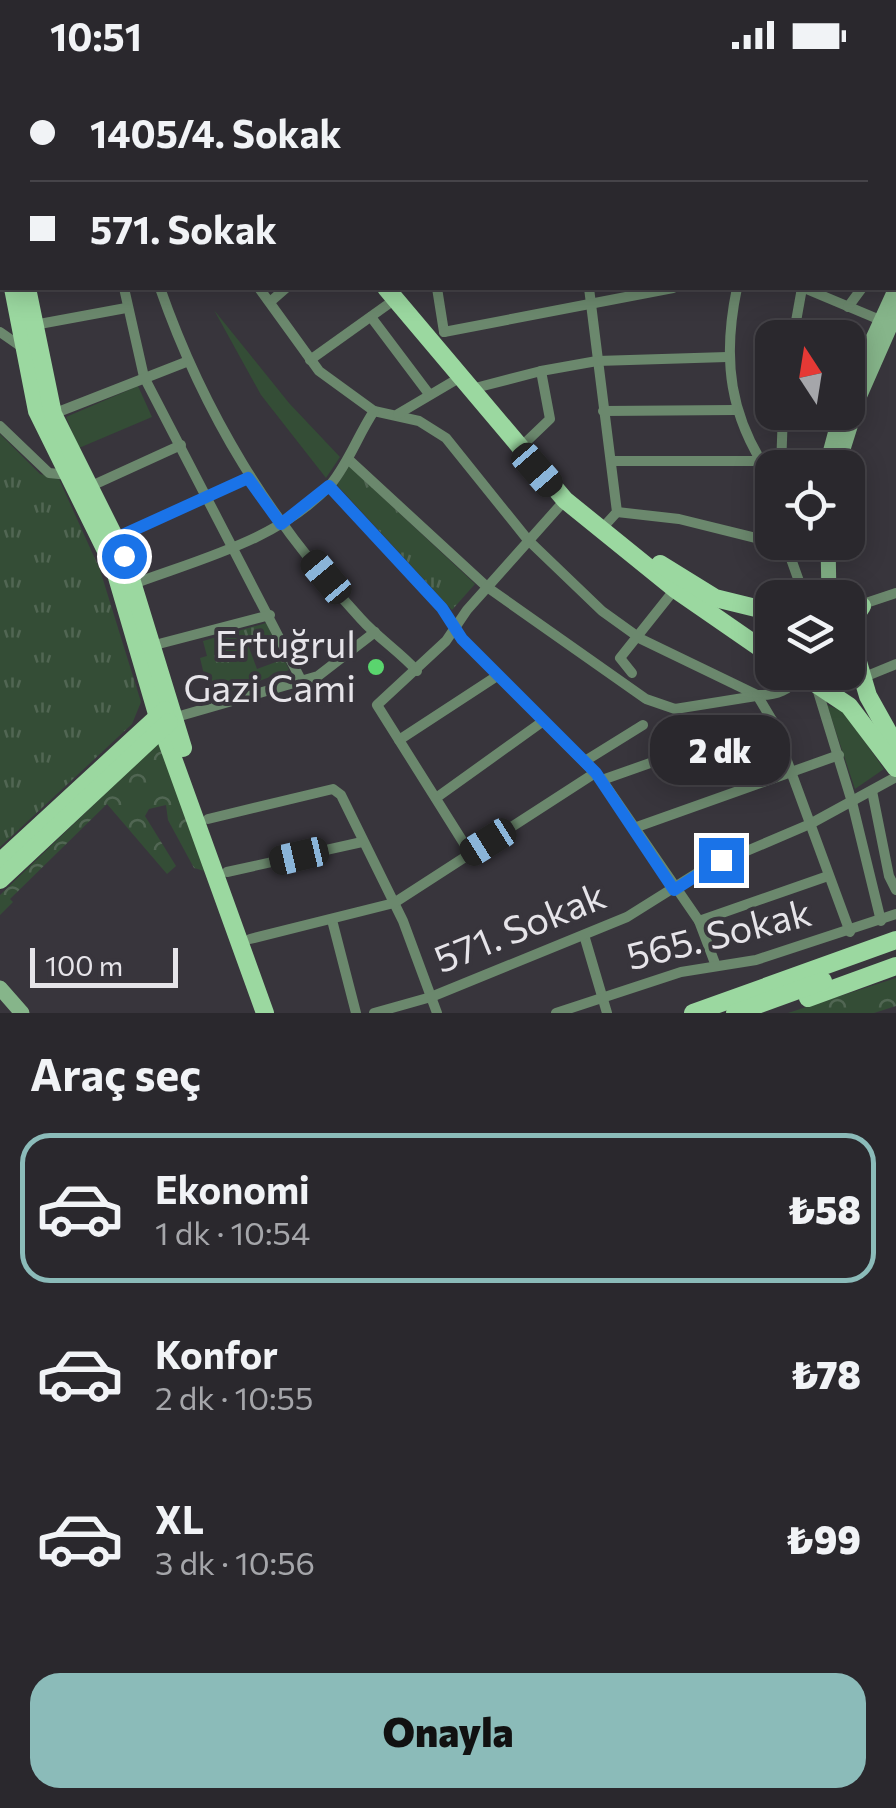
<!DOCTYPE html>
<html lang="tr">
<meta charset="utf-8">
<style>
body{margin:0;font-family:Commissioner,sans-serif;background:#323035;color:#f1f3f6;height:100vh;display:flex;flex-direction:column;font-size:38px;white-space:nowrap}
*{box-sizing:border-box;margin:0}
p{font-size:32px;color:#a5a6aa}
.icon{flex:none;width:55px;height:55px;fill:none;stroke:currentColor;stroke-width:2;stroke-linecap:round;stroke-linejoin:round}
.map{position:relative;height:943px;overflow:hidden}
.side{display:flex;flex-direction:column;background:#2a282d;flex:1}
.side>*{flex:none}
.hud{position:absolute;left:0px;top:0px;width:898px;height:220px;box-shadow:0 5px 25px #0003,0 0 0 2px #464449;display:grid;align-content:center;height:220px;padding:0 30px;background:#2a282d}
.needle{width:65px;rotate:348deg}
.controls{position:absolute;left:755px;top:250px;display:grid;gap:20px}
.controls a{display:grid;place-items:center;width:110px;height:110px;border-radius:20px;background:#2a282d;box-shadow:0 5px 25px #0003,0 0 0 2px #464449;font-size:50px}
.scale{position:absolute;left:30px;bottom:25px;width:148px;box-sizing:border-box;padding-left:10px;border:5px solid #e6e4e9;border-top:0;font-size:28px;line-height:35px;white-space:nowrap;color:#e6e4e9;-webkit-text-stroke:8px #38353c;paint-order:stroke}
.end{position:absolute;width:45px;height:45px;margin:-22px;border:12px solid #1a73e8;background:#fff;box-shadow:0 0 0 5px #fff}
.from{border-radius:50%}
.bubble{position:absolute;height:70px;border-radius:30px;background:#2a282d;box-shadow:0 5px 25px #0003,0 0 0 2px #464449;font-size:32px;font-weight:800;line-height:70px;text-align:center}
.car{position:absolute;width:30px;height:60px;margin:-30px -15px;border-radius:12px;box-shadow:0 0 8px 2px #0007;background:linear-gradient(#222 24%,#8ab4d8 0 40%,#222 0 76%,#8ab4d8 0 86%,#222 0)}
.hud b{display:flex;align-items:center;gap:35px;height:95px;font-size:38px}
.hud b+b{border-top:2px solid #464449}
.hud i{width:25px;height:25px;background:#f1f3f6}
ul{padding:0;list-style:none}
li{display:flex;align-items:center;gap:30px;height:150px;margin:0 20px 15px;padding:0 10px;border:5px solid transparent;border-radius:30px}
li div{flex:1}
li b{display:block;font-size:38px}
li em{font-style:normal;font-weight:800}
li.on{border-color:#8bbbb9}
li>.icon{width:90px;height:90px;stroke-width:1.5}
h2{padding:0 30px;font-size:45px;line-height:120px}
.action{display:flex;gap:20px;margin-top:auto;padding:20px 30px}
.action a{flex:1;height:115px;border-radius:30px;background:#8bbbb9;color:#111;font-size:40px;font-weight:800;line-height:115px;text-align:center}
.status{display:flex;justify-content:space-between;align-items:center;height:70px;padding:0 50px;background:#2a282d;direction:ltr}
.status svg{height:28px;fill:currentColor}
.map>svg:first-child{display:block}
.grass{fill:url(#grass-tufts)}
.forest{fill:url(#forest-crowns)}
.green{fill:#344d36}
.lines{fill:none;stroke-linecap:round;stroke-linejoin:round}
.street{stroke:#6b886d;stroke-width:10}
.secondary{stroke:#86b58a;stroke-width:15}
.primary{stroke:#9bd8a0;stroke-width:18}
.route{stroke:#1a73e8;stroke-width:12}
.poi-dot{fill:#5ad56e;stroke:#38353c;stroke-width:4}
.labels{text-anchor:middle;stroke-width:8;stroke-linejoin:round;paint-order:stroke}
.poi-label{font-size:38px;fill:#e6e4e9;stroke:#38353c;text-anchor:end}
.street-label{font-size:38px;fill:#e6e4e9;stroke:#38353c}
</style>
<div class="status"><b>10:51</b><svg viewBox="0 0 49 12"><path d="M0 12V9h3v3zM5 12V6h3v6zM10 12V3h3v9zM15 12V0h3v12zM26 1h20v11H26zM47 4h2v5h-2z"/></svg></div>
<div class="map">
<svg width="896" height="943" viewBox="0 0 896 943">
<defs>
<pattern id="grass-tufts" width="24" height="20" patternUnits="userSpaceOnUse" patternTransform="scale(2.5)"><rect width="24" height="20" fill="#344d36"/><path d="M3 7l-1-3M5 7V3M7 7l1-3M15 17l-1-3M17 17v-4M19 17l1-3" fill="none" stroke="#516653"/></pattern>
<pattern id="forest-crowns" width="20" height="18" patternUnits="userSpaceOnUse" patternTransform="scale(2.5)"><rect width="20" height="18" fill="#344d36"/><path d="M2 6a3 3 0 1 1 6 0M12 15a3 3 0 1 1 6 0" fill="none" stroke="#516653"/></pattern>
</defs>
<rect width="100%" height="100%" fill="#38353c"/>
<g class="grass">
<polygon points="0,364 40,404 59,409 100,500 141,632 132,654 0,777"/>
<polygon points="349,396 475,514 452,540 337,415"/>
<polygon points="266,553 273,567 248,575 257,599 284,589 289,600 210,629 200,588 207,586 203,571"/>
</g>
<g class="forest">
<polygon points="159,672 208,802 194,798 168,750 166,735 149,739 145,746 176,796 167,804 107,734 10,829 13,832 0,845 0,825"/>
<polygon points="896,908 896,936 874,943 788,943"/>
</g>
<g class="green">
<polygon points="214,240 289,333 340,387 326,408 261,325"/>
<polygon points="138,316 152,347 79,378 66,347"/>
<polygon points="827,635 843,641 884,699 855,719"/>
</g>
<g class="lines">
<g class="street">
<polyline points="145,0 165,2"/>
<polyline points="281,0 281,2"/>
<polyline points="406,0 407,2"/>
<polyline points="512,0 514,2"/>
<polyline points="625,0 627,2"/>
<polyline points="798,0 800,2"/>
<polyline points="220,2 223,0"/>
<polyline points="749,2 758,0"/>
<polyline points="895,14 896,14"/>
<polyline points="895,79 896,79"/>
<polyline points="895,168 896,167"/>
<polyline points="124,218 144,307 300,608"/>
<path d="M160 218C204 344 270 451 361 549 378 568 400 582 417 601"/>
<path d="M259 218 319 301 374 341 419 351 446 368 528 470 602 541 641 569 757 625C777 626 789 620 802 605"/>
<polyline points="437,218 444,262"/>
<polyline points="589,218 617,442 607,453"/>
<path d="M737 218C722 289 729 347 772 408"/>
<polyline points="804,218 885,252"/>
<polyline points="270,232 286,218"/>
<polyline points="848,237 862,218"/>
<polyline points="371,247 429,324"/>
<polyline points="34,255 126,238"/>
<polyline points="0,262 23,278"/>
<polyline points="444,262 673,218"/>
<polyline points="793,268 802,218"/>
<polyline points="310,290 394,230"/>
<polyline points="541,301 597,291 727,287"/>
<polyline points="479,317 541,301 550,349 527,371"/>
<polyline points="603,341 735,340"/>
<polyline points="53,344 186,292"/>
<polyline points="398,344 459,308"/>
<polyline points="0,356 49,403 69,405"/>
<polyline points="348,389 487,517 646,629 675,639 756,626"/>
<polyline points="611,391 761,391"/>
<polyline points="781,398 783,342"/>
<polyline points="329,416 442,538 462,569 602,710 699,851 716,896"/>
<polyline points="89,417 181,375"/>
<polyline points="617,442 679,449 772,472"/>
<polyline points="116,468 248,408"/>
<polyline points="785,472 805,528"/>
<path d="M133 514C200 489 281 469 331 414 349 392 358 365 374 341"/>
<polyline points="848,539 896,523"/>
<polyline points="151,576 270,545"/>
<polyline points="632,603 620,588 675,519"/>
<polyline points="862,608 896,594"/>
<polyline points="816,615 852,732 881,851"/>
<polyline points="757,625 772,650 850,862"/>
<polyline points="173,648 318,606 375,562"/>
<polyline points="399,670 497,606"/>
<polyline points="585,691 643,655"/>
<polyline points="602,710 772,650"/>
<polyline points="872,721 889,806 896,820"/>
<polyline points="436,728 542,652"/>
<polyline points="208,749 333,719 341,725 403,851 437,943"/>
<polyline points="634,758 839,685"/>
<polyline points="470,783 377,635 446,571 467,540 565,430"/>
<polyline points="227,802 362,772"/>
<polyline points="332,850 356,943"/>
<polyline points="699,851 828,806"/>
<polyline points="584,865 607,943"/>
<polyline points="250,869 394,833 595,703"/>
<polyline points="374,943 431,927 627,847 702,800 810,754 896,707"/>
<polyline points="556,943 681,902 756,890 896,844"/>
</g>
<g class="secondary">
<polyline points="0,90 2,84"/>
<polyline points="848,323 896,218"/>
<polyline points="826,398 841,342"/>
<polyline points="837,398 860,325 896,243"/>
<polyline points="828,472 829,528"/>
<polyline points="0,918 22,943"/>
</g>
<g class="primary">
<polyline points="18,0 18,2"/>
<polyline points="31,0 31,2"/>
<polyline points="236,0 239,2"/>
<polyline points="254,0 257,2"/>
<polyline points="13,218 37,341 114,497 157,644 265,943"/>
<polyline points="27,218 53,344 124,486 183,678"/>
<polyline points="386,218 565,430 675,519 772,586"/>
<polyline points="660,494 715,528 772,542"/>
<polyline points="848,557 862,536"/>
<polyline points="848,558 868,626 896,676"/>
<polyline points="798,602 849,636 896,698"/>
<polyline points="831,623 833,609 842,602"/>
<polyline points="0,792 165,640"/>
<polyline points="0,810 169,652"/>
<polyline points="808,928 896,896"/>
<polyline points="693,943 896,870"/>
<polyline points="735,943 823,911"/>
</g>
</g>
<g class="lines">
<polyline class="route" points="124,486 116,468 248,408 281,454 329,416 442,538 462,569 596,703 674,820 721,790"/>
</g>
<circle class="poi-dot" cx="376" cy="597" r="10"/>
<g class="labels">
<g class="poi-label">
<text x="356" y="588">Ertuğrul<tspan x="356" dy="44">Gazi Cami</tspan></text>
</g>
<g class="street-label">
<text transform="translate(520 858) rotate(-22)" y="13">571. Sokak</text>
<text transform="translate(719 865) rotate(-14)" y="13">565. Sokak</text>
</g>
</g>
</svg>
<div class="controls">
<a><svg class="needle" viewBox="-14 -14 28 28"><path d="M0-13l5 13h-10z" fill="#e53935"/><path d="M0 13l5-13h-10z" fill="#a5a6aa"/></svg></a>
<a><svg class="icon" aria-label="locate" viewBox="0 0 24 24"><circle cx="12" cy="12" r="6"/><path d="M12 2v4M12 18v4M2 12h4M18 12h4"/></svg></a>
<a><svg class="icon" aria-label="layers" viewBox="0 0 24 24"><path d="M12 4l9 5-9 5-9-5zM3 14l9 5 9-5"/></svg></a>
</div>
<div class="scale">100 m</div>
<i class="end from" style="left:124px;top:486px"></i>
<i class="end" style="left:721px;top:790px"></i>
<div class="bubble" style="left:650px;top:645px;width:140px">2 dk</div>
<i class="car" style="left:537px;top:400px;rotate:139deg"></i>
<i class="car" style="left:326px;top:507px;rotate:320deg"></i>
<i class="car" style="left:488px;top:772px;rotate:238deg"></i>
<i class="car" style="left:299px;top:786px;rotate:257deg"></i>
<div class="hud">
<b><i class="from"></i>1405/4. Sokak</b>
<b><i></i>571. Sokak</b>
</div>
</div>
<section class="side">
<h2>Araç seç</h2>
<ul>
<li class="on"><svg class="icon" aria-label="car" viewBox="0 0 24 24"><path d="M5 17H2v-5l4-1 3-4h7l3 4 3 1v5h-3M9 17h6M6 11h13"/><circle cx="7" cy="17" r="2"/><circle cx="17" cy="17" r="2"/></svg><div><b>Ekonomi</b><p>1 dk · 10:54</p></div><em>₺58</em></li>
<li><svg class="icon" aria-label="car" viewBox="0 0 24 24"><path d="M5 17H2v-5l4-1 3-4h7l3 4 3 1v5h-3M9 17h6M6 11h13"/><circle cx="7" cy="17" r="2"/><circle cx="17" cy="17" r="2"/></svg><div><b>Konfor</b><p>2 dk · 10:55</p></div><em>₺78</em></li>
<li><svg class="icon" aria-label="car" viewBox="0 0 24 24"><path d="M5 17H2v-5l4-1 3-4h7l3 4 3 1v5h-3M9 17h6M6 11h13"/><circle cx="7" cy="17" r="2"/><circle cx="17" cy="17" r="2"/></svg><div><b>XL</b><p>3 dk · 10:56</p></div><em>₺99</em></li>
</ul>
<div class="action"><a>Onayla</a></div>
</section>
